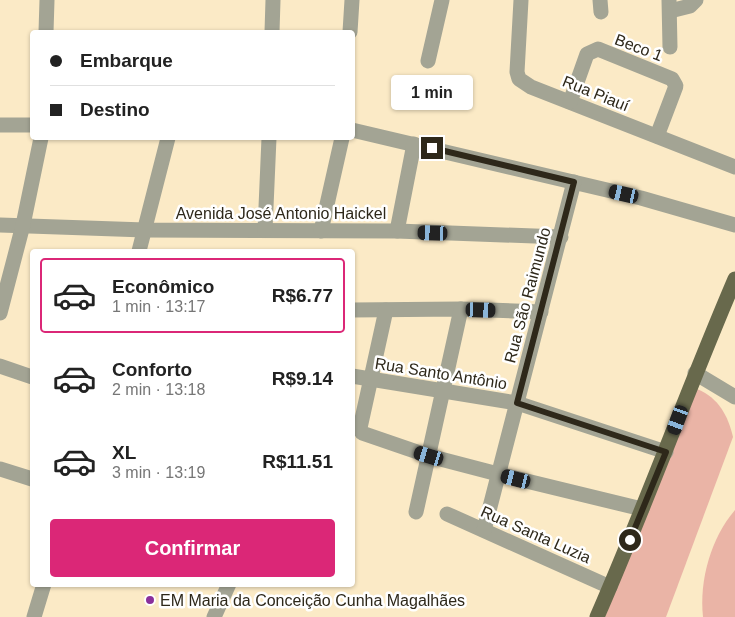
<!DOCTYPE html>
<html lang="pt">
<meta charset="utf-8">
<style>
body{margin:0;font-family:Helvetica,sans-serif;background:#f6f6f6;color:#222;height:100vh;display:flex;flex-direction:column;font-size:19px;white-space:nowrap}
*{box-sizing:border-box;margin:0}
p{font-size:16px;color:#767676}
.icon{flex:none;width:28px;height:28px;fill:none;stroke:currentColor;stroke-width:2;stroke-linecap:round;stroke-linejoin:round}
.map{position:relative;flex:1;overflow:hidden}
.details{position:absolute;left:30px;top:249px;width:325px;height:338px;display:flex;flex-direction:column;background:#fff;border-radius:5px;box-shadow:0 1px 4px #0004}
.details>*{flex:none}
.banner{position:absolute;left:30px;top:30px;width:325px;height:110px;border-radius:5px;box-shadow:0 1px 4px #0004;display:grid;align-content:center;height:110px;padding:0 20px;background:#fff}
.end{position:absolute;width:22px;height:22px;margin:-11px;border:6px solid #2e281a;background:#fff;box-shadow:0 0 0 2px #fff}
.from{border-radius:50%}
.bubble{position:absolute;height:35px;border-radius:5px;background:#fff;box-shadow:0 1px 4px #0004;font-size:16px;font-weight:600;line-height:35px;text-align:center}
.car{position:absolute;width:15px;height:30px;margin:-15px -8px;border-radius:6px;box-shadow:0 0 4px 1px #0007;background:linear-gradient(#222 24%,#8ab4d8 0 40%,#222 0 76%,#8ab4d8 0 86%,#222 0)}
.banner b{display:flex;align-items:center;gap:18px;height:48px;font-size:19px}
.banner b+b{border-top:1px solid #e0e0e0}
.banner i{width:12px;height:12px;background:#222}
ul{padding:9px 0 0;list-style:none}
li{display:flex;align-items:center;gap:15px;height:75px;margin:0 10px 8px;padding:0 10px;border:2px solid transparent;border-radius:5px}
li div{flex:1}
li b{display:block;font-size:19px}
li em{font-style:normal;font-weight:600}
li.selected{border-color:#db2777}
li>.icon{width:45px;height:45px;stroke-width:1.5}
.action{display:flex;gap:10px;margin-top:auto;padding:10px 20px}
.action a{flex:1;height:58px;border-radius:5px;background:#db2777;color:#fff;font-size:20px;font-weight:600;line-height:58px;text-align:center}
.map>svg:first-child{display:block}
.green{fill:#eab4a6}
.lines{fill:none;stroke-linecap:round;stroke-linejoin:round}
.minor{stroke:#a3a494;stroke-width:15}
.major{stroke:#68694c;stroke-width:15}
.route{stroke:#2e281a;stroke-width:6}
.poi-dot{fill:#8a2f9b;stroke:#fff;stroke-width:2}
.labels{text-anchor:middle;stroke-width:5;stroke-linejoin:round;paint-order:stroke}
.street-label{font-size:16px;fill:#2e281a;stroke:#fff}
.poi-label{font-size:16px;fill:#2e281a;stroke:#fff;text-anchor:start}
</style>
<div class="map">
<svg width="735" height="617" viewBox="0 0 735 617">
<rect width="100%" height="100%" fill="#fbeac6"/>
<g class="green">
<path d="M697 389C719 398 728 416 733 437L666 617H605Z"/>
<path d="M735 510V617H703C699 580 711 538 735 510Z"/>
</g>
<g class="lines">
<g class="minor">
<polyline points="521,0 517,72 519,79 531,87 735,167"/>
<polyline points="600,0 601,12"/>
<polyline points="669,0 670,47"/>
<polyline points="670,11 690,6 696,0"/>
<polyline points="46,32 47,0"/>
<polyline points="272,32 273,0"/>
<polyline points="350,32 352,0"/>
<polyline points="428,61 442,0"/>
<polyline points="570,102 587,54 598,49 672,79 676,86 657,136"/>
<polyline points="0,125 32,125"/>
<polyline points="352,130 641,198 735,225"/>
<polyline points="0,225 145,230 397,231 561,237"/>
<polyline points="265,230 269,138"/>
<polyline points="321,231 342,138"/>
<polyline points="397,231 414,144"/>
<polyline points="139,251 168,138"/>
<polyline points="352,310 461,309 541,312"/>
<polyline points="386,310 360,428 362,433 429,456 498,474 642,509"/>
<polyline points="0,313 23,225 41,138"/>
<polyline points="0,366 32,377"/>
<polyline points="695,373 735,397"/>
<polyline points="352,376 517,403 666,452"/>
<polyline points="0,469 32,479"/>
<polyline points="416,512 461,309"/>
<polyline points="447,514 610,587"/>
<polyline points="484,530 574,182"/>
<polyline points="34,617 44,584"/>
<polyline points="214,617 229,584"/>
</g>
<path class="major" d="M597 617C646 505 687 391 735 279"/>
</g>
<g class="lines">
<polyline class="route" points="432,148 574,182 517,403 666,452 630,540"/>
</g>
<circle class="poi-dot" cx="150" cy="600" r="5"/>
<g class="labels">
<g class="street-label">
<text transform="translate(639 47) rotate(21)" y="6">Beco 1</text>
<text transform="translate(596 93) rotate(22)" y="6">Rua Piauí</text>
<text x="281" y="219">Avenida José Antonio Haickel</text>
<text transform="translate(527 295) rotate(-75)" y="6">Rua São Raimundo</text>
<text transform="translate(441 373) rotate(9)" y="6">Rua Santo Antônio</text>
<text transform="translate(536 534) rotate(24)" y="6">Rua Santa Luzia</text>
</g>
<g class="poi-label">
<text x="160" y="606">EM Maria da Conceição Cunha Magalhães</text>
</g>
</g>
</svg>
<i class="end from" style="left:630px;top:540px"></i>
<i class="end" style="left:432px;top:148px"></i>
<div class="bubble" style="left:391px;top:75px;width:82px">1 min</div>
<i class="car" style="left:624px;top:194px;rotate:283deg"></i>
<i class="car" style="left:433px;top:233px;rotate:272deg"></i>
<i class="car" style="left:481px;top:310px;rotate:92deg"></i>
<i class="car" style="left:678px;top:420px;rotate:200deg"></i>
<i class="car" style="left:429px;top:456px;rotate:287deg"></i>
<i class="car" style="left:516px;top:479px;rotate:284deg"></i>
<div class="banner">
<b><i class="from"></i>Embarque</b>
<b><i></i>Destino</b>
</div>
<section class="details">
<ul>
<li class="selected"><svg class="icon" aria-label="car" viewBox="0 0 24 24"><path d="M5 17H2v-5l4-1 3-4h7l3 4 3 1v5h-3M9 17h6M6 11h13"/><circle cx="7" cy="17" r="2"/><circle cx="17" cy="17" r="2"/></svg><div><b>Econômico</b><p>1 min · 13:17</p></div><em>R$6.77</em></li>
<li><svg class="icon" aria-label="car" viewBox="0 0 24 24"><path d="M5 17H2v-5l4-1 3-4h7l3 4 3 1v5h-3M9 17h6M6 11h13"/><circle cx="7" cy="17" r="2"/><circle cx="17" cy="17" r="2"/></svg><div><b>Conforto</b><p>2 min · 13:18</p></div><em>R$9.14</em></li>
<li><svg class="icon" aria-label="car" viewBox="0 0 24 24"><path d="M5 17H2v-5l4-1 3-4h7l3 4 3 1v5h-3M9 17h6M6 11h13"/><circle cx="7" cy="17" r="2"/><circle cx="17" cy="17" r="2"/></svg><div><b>XL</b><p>3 min · 13:19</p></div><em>R$11.51</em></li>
</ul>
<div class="action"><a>Confirmar</a></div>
</section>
</div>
